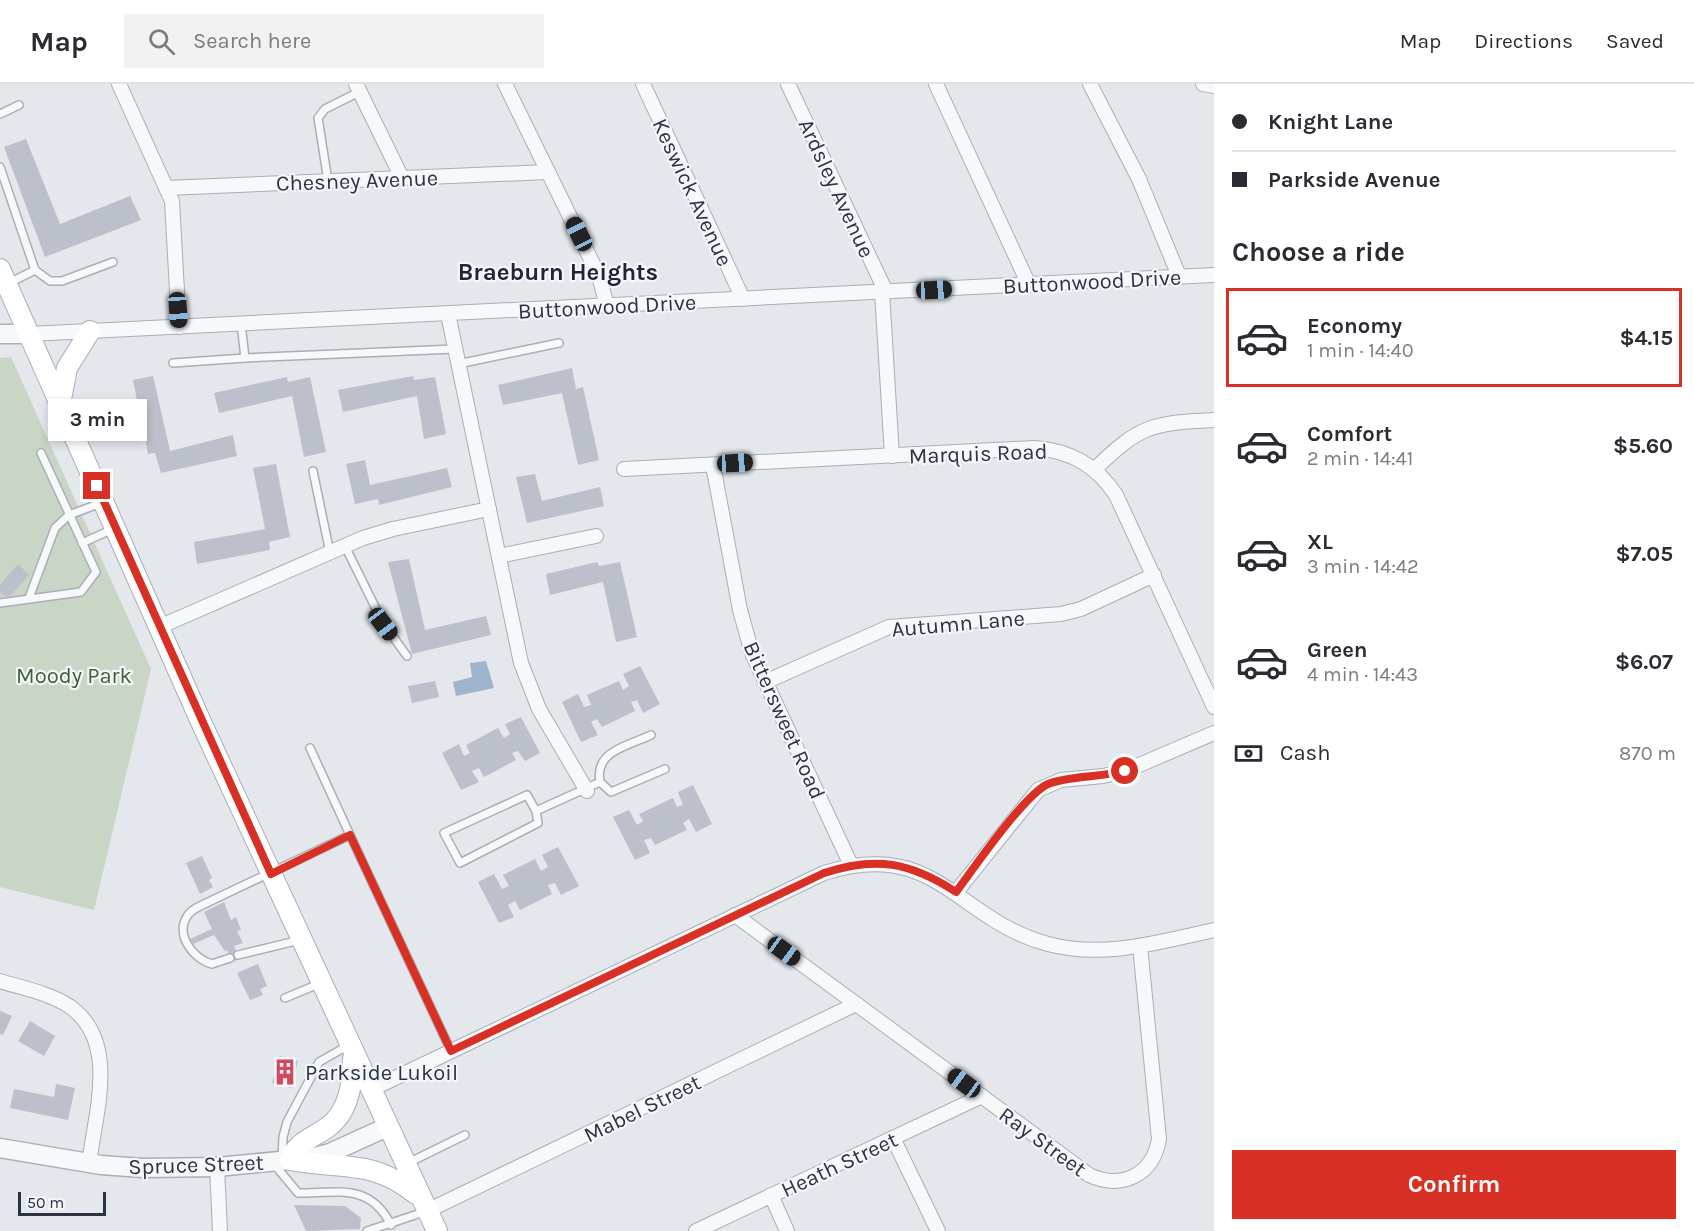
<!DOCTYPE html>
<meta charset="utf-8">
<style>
body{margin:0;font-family:Karla,sans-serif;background:#f2f2f3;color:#2b2b33;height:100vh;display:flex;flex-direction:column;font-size:22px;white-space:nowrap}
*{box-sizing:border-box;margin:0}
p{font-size:20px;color:#7c7c81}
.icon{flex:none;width:33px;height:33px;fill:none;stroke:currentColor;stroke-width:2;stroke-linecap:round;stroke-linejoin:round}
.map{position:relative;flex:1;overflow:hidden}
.sheet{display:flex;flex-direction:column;background:#fff;width:480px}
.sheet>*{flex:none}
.banner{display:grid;align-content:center;height:132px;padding:0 18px;background:#fff}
.scale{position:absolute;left:18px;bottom:15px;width:88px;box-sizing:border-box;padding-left:6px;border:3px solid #2b3445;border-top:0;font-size:16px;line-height:21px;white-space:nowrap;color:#2b3445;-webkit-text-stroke:4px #f4f6f9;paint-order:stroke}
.end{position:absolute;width:27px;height:27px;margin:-14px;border:8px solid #d93025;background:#fff;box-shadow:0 0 0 3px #fff}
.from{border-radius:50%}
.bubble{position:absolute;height:42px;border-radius:0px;background:#fff;box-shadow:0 3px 9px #0003;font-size:20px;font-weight:700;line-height:42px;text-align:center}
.car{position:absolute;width:18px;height:36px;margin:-18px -9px;border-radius:8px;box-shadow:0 0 4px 2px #0007;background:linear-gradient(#222 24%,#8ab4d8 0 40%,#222 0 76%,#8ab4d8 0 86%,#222 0)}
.banner b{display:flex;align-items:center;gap:21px;height:57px;font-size:22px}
.banner b+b{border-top:2px solid #e1e1e2}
.banner i{width:15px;height:15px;background:#2b2b33}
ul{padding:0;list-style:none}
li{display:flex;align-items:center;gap:18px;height:99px;margin:0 12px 9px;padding:0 6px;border:3px solid transparent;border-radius:0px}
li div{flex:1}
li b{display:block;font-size:22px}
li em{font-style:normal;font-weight:700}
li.current{border-color:#d93025}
li>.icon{width:54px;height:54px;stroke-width:1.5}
h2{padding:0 18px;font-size:27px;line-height:72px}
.pay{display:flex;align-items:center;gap:15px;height:66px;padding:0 18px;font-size:22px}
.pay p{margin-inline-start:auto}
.action{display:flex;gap:12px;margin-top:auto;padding:12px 18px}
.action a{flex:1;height:69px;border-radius:0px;background:#d93025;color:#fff;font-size:24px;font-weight:700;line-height:69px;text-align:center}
header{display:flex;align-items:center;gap:36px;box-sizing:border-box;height:84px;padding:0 30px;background:#fff;border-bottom:2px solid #e1e1e2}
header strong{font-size:28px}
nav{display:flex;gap:33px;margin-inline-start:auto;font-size:21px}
.search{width:420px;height:54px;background:#f2f2f3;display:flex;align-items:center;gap:15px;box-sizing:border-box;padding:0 21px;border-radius:0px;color:#7c7c81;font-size:22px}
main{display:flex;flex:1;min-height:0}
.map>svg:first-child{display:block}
.green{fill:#c9d6c5}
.water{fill:#9fb4cc}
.building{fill:#bbc0ca}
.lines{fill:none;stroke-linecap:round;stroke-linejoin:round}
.service-casing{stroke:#a9aeb7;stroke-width:10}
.minor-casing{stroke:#a9aeb7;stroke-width:16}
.tertiary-casing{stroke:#a9aeb7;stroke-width:21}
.secondary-casing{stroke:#a9aeb7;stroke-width:22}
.service{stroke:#f7f8fa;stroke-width:7}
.minor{stroke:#f7f8fa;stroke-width:14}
.tertiary{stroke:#f7f8fa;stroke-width:18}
.secondary{stroke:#fff;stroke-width:20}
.route{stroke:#d93025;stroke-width:8}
.labels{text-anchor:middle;stroke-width:4.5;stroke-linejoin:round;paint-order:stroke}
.street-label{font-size:22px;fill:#2b3445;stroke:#f4f6f9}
.park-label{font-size:22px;fill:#3f6138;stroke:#f4f6f9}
.poi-label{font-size:22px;fill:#2b3445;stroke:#f4f6f9;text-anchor:start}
.neighbourhood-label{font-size:24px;font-weight:bold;fill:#1d2536;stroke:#f4f6f9}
</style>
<header>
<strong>Map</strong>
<div class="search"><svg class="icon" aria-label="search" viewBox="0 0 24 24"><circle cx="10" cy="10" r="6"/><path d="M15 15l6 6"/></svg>Search here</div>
<nav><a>Map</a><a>Directions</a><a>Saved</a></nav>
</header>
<main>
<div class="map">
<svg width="1214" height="1147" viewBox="0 0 1214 1147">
<rect width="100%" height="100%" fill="#e4e7ec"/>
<polygon class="green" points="11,273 151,585 94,826 0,803 0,274"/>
<polygon class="water" points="486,577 494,604 456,612 453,598 472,593 470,579"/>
<g class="building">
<polygon points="26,55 60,140 130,112 141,136 45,173 4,63"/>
<polygon points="572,284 576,305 583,303 599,376 578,381 562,309 503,321 498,301"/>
<polygon points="153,292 170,367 233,351 237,372 161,389 155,369 148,370 133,296"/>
<polygon points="413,292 414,296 435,293 446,350 424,355 417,312 343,328 338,306"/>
<polygon points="287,293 288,298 310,293 326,368 304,373 292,312 219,329 214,309"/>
<polygon points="365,376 370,401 447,384 452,403 379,421 378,415 355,420 346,380"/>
<polygon points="276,380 290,453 269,458 270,466 197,480 194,458 265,445 253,384"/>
<polygon points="535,390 542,417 600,403 604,422 527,439 516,393"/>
<polygon points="409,475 425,546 486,532 491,551 412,570 388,478"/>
<polygon points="597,478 599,482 620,478 637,553 616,558 603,498 550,511 546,490"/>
<polygon points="18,480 29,491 8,514 0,508 0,501"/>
<polygon points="640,582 660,620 643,629 637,616 631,618 635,627 602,643 597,635 591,638 598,651 581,658 562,618 578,610 584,623 591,621 587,611 619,597 623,606 629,602 623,590"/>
<polygon points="435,597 439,613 412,619 408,602"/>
<polygon points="521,633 540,669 525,677 518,667 512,669 516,676 484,693 479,684 472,687 479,698 461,706 442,669 459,660 464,672 470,669 466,661 498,644 504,654 510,650 505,640"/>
<polygon points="693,701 712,740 696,748 689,735 683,739 687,746 655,761 651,754 644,756 650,769 635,776 613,733 629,726 637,741 643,737 639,730 673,714 677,723 683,721 678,708"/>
<polygon points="558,763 579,802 561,811 555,799 548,801 552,810 520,826 515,817 508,821 514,833 499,839 478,798 494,790 502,805 509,802 503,791 535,775 541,787 548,783 542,771"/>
<polygon points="202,772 212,794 209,796 213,803 200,810 186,779"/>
<polygon points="224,818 231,836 236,833 241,846 237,847 243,859 234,862 240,875 232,878 227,866 225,867 214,851 193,860 190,855 212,845 204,828"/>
<polygon points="258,880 267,902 260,905 263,911 250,916 237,889"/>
<polygon points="0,927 12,932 3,951 0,950"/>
<polygon points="30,937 55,952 44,972 18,957"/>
<polygon points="280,972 298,977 291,1004 272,999"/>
<polygon points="56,1000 75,1004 68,1036 10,1024 14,1005 54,1013"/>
<polygon points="294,1121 345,1122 361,1134 360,1145 306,1147"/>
</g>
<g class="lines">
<g class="service-casing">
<g id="service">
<polyline points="0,30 19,21"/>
<polyline points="0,83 35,186"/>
<polyline points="328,97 318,34 325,25 359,8"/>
<polyline points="9,199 35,186 50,197 62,197 113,178"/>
<polyline points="241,240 245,274 455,265"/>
<polyline points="173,279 245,274"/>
<polyline points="458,280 559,259"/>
<polyline points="313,387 330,469"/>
<polyline points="82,459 113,445"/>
<polyline points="345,462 383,539 407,572"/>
<polyline points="29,514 55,444 69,431 101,419"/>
<polyline points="0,519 81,508 96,488 41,369"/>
<polyline points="310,664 350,751"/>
<path d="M600 698C594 667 628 662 651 651"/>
<polyline points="536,727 527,711 444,749 460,779 538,739 536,727 600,698 611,708 665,685"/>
<polyline points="238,871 300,856"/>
<path d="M230 874 212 880C193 875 174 850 188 831 190 828 196 824 200 822L350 751 451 967"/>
<polyline points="285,914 321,899"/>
<polyline points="282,1076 283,1053 287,1038 319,978 349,961"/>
<polyline points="408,1079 465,1051"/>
<path d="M274 1080 298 1109C339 1109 370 1099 391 1141"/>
<polyline points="367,1147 427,1127"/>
</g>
</g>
<g class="minor-casing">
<g id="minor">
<polyline points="119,0 172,117 179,243"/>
<polyline points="356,0 402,94"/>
<polyline points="505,0 599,192 607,222"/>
<polyline points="643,0 743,215"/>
<polyline points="788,0 886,208"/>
<polyline points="936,0 1029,201"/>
<polyline points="1090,0 1139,95 1179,192"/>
<polyline points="1203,0 1214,2"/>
<polyline points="166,104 548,88"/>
<polyline points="882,208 892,372"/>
<polyline points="448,230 521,579 539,625 587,707"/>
<polyline points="29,250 1214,191"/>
<polyline points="713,381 740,526 752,569 851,781"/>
<path d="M624 385 1035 364C1071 367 1096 381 1116 411L1214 623"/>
<path d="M1095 385C1140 341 1152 339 1214 336"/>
<polyline points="499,472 596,452"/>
<polyline points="159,543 363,454 393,445 489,425"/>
<polyline points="765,598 889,543 1061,530 1081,525 1154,491"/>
<polyline points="956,808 1038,706 1061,696 1103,692 1125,687 1214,649"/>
<path d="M735 831 1089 1091C1122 1106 1153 1091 1159 1055L1140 862"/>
<path d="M0 897C22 904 49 909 69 922 120 957 95 1029 89 1080"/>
<path d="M370 1006 824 789C936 753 957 836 1048 860 1104 875 1159 858 1214 846"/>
<polyline points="893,1054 938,1147"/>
<polyline points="217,1083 220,1147"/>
<polyline points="771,1111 787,1147"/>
<polyline points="427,1127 856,920"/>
<polyline points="696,1147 982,1012"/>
</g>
</g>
<g class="tertiary-casing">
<g id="tertiary">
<polyline points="0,250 29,250"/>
<polyline points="0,1064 101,1081 143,1084 217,1083 310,1074 330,1069 387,1043"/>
</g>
</g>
<g class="secondary-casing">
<g id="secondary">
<polyline points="0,185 201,638 437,1147"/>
<polyline points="60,320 67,284 90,247"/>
<path d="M353 974C353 998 349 1028 328 1043 313 1054 297 1057 290 1076 341 1086 371 1074 416 1110"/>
</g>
</g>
<use href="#service" class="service"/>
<use href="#minor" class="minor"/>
<use href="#tertiary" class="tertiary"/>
<use href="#secondary" class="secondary"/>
</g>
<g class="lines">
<path class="route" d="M97 402 271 790 350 751 451 967 824 789C876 772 910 778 956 808 974 784 1024 711 1048 700 1066 692 1102 693 1125 687"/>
</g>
<defs>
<g id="building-bare" transform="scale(2.07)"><path d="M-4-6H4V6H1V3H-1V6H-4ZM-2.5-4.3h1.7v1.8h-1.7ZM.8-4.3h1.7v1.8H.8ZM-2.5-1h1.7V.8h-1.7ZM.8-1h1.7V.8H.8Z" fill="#d1495b" stroke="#f4f6f9" stroke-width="2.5" paint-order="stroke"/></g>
</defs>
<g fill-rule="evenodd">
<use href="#building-bare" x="285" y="988"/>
</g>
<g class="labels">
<g class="street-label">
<text transform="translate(357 96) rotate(-2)" y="8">Chesney Avenue</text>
<text transform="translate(837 104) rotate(65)" y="8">Ardsley Avenue</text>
<text transform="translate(693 108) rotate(65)" y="8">Keswick Avenue</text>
<text transform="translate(1092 197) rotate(-3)" y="8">Buttonwood Drive</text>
<text transform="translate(607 222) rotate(-3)" y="8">Buttonwood Drive</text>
<text transform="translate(978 369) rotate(-2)" y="8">Marquis Road</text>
<text transform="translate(958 539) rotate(-5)" y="8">Autumn Lane</text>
<text transform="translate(785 636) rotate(66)" y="8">Bittersweet Road</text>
<text transform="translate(642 1024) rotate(-26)" y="8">Mabel Street</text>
<text transform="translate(1043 1057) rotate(36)" y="8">Ray Street</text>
<text transform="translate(196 1080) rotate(-2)" y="8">Spruce Street</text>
<text transform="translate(839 1080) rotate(-25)" y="8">Heath Street</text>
</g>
<g class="park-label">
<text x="74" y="599">Moody Park</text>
</g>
<g class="poi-label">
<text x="305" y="996">Parkside Lukoil</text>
</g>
<g class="neighbourhood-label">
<text x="558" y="196">Braeburn Heights</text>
</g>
</g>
</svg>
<div class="scale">50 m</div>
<i class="end from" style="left:1125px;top:687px"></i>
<i class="end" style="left:97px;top:402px"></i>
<div class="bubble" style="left:48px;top:315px;width:99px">3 min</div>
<i class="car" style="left:579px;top:150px;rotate:334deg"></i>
<i class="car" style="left:934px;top:206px;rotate:87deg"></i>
<i class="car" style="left:178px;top:226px;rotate:176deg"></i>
<i class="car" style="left:735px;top:379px;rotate:87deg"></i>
<i class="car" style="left:383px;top:540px;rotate:143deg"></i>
<i class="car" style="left:784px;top:867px;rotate:126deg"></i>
<i class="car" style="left:964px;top:999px;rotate:306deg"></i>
</div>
<section class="sheet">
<div class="banner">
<b><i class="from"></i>Knight Lane</b>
<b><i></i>Parkside Avenue</b>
</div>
<h2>Choose a ride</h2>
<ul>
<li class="current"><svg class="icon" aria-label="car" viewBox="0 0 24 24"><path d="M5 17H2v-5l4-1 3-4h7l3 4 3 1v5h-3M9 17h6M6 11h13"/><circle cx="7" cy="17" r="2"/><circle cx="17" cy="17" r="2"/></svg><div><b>Economy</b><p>1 min · 14:40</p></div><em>$4.15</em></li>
<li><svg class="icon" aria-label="car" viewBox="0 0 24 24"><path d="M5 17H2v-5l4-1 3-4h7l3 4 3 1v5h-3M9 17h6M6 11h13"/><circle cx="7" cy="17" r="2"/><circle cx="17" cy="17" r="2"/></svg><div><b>Comfort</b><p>2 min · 14:41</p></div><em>$5.60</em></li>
<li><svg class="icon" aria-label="car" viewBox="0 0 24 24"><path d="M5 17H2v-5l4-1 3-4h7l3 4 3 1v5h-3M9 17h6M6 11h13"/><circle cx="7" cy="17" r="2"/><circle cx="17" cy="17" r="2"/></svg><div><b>XL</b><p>3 min · 14:42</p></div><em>$7.05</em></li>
<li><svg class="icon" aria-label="car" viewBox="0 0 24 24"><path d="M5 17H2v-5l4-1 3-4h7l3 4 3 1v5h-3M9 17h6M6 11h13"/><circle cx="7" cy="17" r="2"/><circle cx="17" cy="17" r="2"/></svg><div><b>Green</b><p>4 min · 14:43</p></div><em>$6.07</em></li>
</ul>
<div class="pay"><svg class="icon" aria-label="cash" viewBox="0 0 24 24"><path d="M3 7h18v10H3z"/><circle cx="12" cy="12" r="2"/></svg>Cash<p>870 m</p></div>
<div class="action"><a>Confirm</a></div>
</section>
</main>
